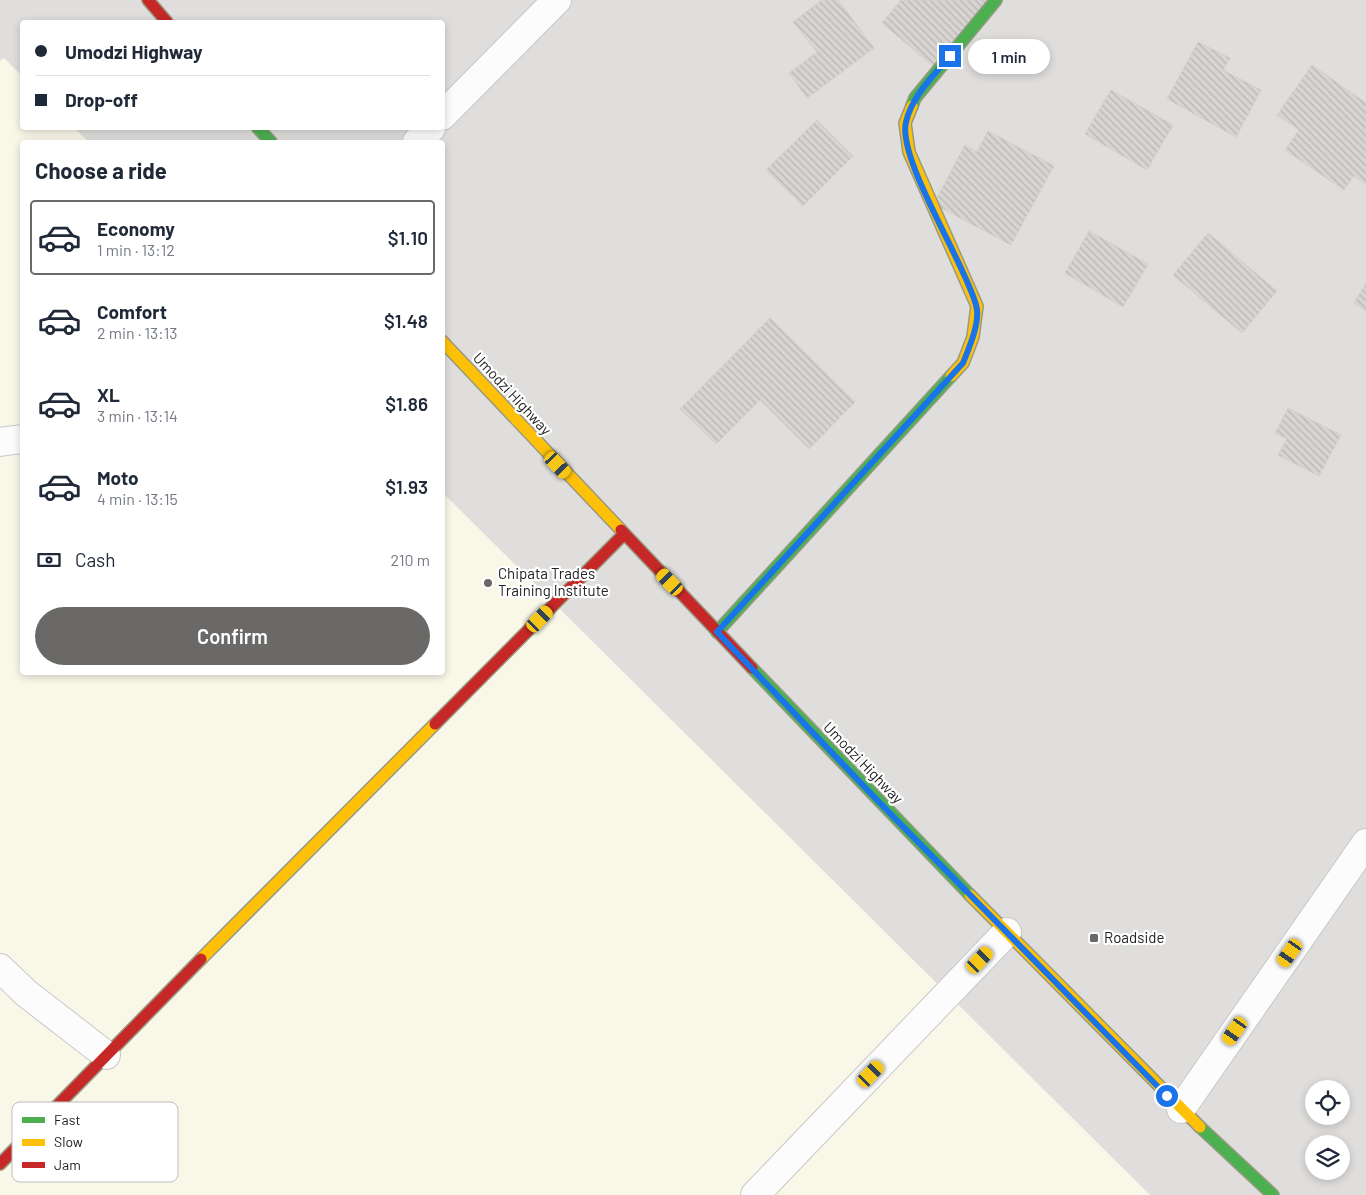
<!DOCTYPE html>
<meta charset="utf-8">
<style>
body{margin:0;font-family:Barlow,sans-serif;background:#f2f2f3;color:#1f2937;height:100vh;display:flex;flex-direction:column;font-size:19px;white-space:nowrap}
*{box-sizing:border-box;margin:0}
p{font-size:16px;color:#747a83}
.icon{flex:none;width:28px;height:28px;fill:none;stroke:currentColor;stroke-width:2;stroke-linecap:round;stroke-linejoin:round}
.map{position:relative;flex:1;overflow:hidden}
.panel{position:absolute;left:20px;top:140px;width:425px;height:535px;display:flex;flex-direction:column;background:#fff;border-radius:5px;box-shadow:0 2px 8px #0003}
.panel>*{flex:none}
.hud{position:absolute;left:20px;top:20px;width:425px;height:110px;border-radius:5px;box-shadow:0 2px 8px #0003;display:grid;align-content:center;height:110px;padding:0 15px;background:#fff}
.buttons{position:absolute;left:1305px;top:1080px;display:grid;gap:10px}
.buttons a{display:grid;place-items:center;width:45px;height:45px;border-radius:50%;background:#fff;box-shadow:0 2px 8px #0003;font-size:25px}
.end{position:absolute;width:22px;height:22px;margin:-11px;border:6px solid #1a73e8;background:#fff;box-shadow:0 0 0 2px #fff}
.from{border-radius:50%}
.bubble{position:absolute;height:35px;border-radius:18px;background:#fff;box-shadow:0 2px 8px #0003;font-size:16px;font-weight:600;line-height:35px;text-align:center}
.car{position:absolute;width:15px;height:30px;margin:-15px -8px;border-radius:6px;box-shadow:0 0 4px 1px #0007;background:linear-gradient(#f5c518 24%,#345 0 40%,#f5c518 0 76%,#345 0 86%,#f5c518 0)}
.hud b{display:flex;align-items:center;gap:18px;height:48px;font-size:19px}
.hud b+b{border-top:1px solid #e0e1e3}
.hud i{width:12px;height:12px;background:#1f2937}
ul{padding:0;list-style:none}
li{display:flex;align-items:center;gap:15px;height:75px;margin:0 10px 8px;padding:0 5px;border:2px solid transparent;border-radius:5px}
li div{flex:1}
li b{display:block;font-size:19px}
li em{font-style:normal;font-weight:600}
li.selected{border-color:#6a6968}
li>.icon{width:45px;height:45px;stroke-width:1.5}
h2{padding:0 15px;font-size:22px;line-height:60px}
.pay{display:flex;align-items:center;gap:12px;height:55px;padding:0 15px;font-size:19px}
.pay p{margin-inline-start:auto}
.action{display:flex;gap:10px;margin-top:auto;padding:10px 15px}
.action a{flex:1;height:58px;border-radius:30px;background:#6a6968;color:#fff;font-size:20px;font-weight:600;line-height:58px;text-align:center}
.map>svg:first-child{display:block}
.residential{fill:#dfdedc;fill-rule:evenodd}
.education{fill:#f8f7e8}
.building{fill:url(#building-back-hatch);stroke:#d3d0cc}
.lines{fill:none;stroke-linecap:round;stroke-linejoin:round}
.street-casing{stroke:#c9c8c7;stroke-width:30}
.fast-casing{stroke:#999a82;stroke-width:14}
.slow-casing{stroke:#999a82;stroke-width:14}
.jam-casing{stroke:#999a82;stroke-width:14}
.street{stroke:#fdfcfc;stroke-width:28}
.fast{stroke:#4caf50;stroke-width:11}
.slow{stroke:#ffc107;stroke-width:11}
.jam{stroke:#c62828;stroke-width:11}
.route{stroke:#1a73e8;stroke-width:6}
.poi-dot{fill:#6a6968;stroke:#fff;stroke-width:2}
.labels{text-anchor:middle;stroke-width:4.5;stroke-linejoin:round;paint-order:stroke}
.street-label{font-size:15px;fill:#222;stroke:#fff}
.poi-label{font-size:15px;fill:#222;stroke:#fff;text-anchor:start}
.key{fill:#fff;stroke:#bdbdbd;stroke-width:1}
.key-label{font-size:14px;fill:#222}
</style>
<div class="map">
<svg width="1366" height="1195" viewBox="0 0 1366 1195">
<defs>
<pattern id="building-back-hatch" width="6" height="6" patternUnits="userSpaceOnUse" patternTransform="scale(1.25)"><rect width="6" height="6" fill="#d7d4d2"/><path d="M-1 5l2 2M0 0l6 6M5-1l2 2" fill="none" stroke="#b8b6b4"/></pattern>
</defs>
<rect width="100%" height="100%" fill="#f0eeeb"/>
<path class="residential" d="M0 0H1366V1195H0ZM22 22H442V128H22ZM22 142H442V672H22ZM1314 1089H1341V1116H1314ZM1314 1144H1341V1171H1314Z"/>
<polygon class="education" points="4,58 22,76 22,128 74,128 89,142 22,142 22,672 442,672 443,493 1150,1195 0,1195 0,61"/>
<g class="building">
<polygon points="822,0 838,0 874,48 807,98 789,73 817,52 793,22"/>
<polygon points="901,0 989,0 933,66 882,23"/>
<polygon points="1198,42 1230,58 1223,70 1261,90 1236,137 1167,99"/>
<polygon points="1312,65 1366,103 1366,184 1354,176 1344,190 1285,150 1299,130 1277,115"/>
<polygon points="1111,90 1173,125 1147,170 1085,134"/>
<polygon points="817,120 853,156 803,206 766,170"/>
<polygon points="988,131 1054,166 1011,245 934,204 965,145 977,152"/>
<polygon points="1089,231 1148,264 1123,307 1065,273"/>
<polygon points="1208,233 1277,291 1242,333 1173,275"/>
<polygon points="1366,283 1366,311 1354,303"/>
<polygon points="770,318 855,402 809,449 760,400 716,444 680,409"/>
<polygon points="1288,408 1341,435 1319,476 1278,455 1287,439 1275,433"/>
</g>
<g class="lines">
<g class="street-casing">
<g id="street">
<polyline points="442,116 557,0"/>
<polyline points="417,142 431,128"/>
<polyline points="0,442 22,439"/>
<polyline points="0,968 26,993 106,1055"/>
<polyline points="1181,1109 1366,843"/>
<polyline points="755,1195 1007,932"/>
</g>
</g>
<g class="fast-casing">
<g id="fast">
<polyline points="912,106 915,98 996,0"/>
<polyline points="258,128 271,142"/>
<polyline points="717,632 951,376"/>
<polyline points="752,668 970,895"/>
<polyline points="1200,1127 1273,1195"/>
</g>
</g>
<g class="slow-casing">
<g id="slow">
<polyline points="912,106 905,123 909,152 977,306 973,337 963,363 951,376"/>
<polyline points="442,341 621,530"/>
<polyline points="970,895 1200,1127"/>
<polyline points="201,959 435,724"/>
</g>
</g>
<g class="jam-casing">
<g id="jam">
<polyline points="148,0 167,22"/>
<polyline points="621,530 752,668"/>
<polyline points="435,724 624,534"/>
<polyline points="0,1164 201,959"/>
</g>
</g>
<use href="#street" class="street"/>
<use href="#fast" class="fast"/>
<use href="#slow" class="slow"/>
<use href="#jam" class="jam"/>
</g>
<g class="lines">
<path class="route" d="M950 56C933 76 912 96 906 122 897 159 965 263 976 305 981 321 969 348 963 363L717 632 878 801 1167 1096"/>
</g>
<g class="poi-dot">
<circle cx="488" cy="583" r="5"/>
<rect x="1089" y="933" width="10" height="10" rx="2.5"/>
</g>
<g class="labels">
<g class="street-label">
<text transform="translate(512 394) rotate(47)" y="5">Umodzi Highway</text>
<text transform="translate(863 763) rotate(46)" y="5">Umodzi Highway</text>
</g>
<g class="poi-label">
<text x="498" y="579">Chipata Trades<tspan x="498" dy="17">Training Institute</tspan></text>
<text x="1104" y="943">Roadside</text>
</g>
</g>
<rect x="12" y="1102" width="166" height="80" rx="8" class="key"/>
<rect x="22" y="1117" width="23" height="6" fill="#4caf50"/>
<rect x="22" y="1139" width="23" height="7" fill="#ffc107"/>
<rect x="22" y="1162" width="23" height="6" fill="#c62828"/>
<g class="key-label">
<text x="54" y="1125">Fast</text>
<text x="54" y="1147">Slow</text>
<text x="54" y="1170">Jam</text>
</g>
</svg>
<div class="buttons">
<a><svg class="icon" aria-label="locate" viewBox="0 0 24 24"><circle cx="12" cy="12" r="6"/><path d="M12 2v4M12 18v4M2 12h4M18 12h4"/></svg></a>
<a><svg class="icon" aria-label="layers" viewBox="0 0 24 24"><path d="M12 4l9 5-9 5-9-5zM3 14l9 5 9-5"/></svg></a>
</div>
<i class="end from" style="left:1167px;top:1096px"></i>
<i class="end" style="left:950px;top:56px"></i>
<div class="bubble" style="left:968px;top:39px;width:82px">1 min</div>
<i class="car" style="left:558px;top:465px;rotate:137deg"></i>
<i class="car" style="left:670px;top:582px;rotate:316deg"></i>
<i class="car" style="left:540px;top:619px;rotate:44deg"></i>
<i class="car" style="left:1290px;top:953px;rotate:215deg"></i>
<i class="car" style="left:980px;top:960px;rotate:44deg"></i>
<i class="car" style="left:1235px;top:1031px;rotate:215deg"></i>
<i class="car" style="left:871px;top:1074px;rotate:44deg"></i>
<div class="hud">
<b><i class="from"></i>Umodzi Highway</b>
<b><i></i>Drop-off</b>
</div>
<section class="panel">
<h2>Choose a ride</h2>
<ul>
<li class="selected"><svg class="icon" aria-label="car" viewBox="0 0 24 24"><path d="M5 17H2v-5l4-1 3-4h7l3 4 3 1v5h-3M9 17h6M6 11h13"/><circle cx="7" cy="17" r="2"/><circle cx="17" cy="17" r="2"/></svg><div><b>Economy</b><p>1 min · 13:12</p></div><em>$1.10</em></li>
<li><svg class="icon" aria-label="car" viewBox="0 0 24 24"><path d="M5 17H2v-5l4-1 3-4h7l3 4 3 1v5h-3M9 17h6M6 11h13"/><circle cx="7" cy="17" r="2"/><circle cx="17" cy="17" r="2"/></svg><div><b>Comfort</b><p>2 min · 13:13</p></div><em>$1.48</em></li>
<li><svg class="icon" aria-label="car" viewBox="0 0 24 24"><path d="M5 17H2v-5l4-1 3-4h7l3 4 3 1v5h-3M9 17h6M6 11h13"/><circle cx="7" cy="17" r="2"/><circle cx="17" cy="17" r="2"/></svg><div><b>XL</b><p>3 min · 13:14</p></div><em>$1.86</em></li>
<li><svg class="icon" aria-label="car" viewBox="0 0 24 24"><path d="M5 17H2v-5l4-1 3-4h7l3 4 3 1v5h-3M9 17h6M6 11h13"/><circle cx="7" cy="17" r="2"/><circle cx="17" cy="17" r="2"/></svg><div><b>Moto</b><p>4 min · 13:15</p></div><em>$1.93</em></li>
</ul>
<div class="pay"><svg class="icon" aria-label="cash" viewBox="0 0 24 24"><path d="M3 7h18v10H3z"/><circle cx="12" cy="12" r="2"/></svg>Cash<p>210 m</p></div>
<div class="action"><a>Confirm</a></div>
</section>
</div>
